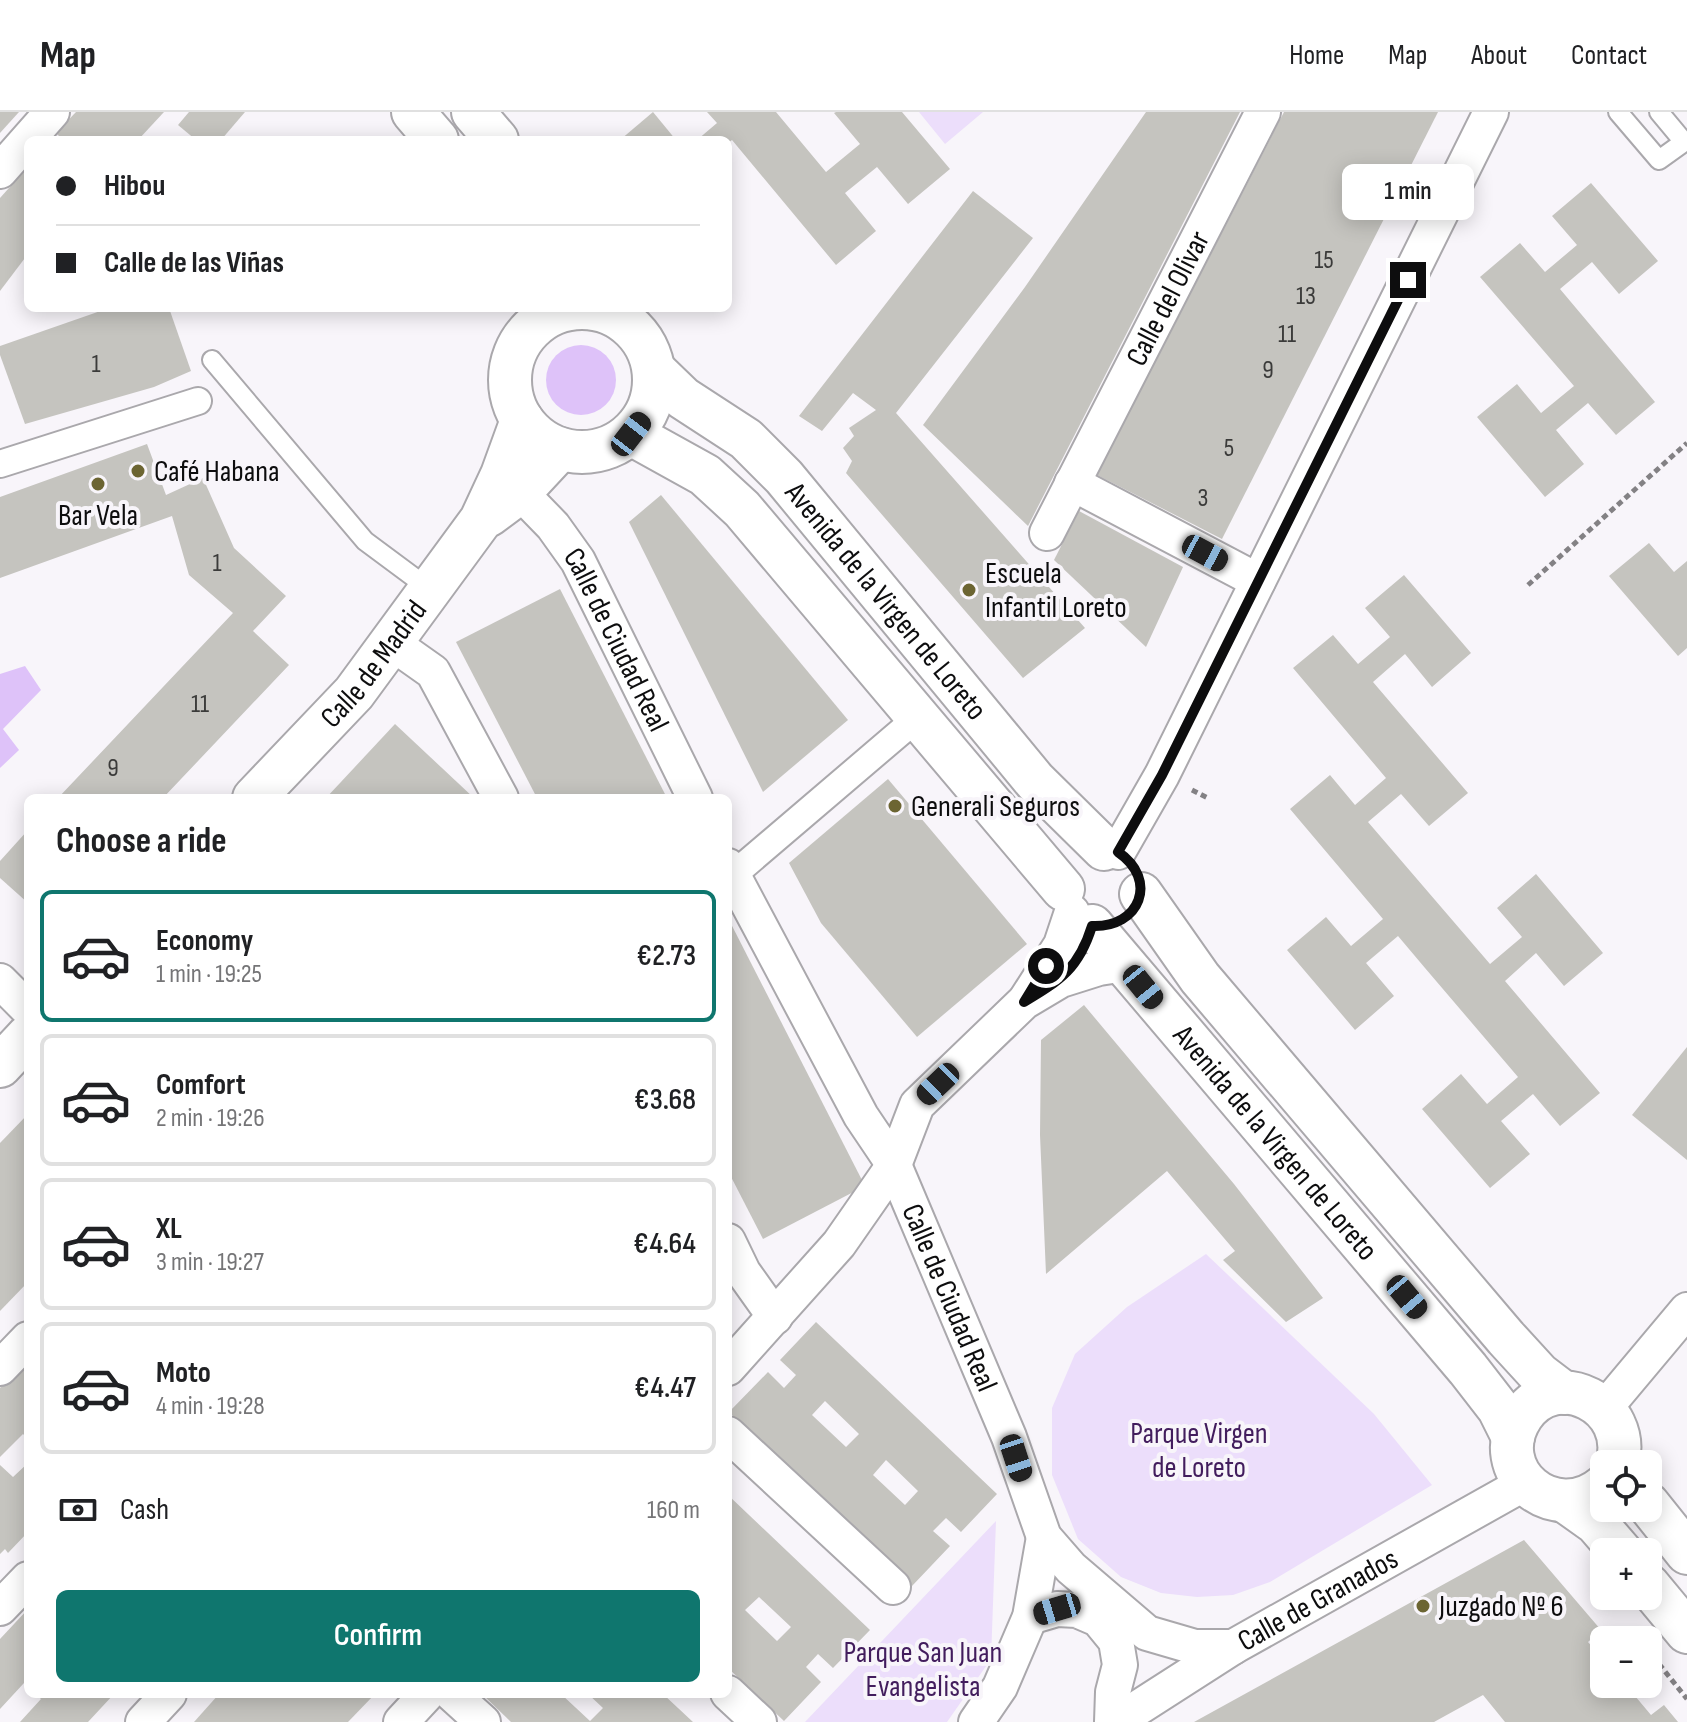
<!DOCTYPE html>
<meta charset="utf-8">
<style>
body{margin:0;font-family:"Sofia Sans Condensed",sans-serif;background:#f6f6f6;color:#202124;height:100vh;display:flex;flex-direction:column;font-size:30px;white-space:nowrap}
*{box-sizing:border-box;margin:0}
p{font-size:26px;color:#757577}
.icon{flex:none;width:44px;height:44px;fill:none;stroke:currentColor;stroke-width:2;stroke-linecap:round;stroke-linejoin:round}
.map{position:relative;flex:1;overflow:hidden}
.side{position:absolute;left:24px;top:682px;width:708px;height:904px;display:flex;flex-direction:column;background:#fff;border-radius:12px;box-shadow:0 4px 20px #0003}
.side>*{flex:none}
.top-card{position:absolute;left:24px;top:24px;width:708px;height:176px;border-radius:12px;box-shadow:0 4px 20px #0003;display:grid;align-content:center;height:176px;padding:0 32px;background:#fff}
.fabs{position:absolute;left:1590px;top:1338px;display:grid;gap:16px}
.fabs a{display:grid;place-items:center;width:72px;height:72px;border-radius:12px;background:#fff;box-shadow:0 4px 20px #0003;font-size:40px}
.end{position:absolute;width:36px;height:36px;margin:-18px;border:10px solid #0d0d0e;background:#fff;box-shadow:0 0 0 4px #fff}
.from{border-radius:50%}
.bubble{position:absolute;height:56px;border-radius:12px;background:#fff;box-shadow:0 4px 20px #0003;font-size:26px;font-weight:600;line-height:56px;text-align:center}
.car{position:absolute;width:24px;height:48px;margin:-24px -12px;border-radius:10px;box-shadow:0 0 6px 2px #0007;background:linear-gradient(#222 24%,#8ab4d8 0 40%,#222 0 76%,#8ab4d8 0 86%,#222 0)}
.top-card b{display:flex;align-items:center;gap:28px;height:76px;font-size:30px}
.top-card b+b{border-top:2px solid #e0e0e0}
.top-card i{width:20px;height:20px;background:#202124}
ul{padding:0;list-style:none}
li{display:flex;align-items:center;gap:24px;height:132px;margin:0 16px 12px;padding:0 16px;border:4px solid #e0e0e0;border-radius:12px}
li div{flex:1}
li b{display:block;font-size:30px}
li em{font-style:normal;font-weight:600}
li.active{border-color:#0f766e}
li>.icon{width:72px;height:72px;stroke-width:1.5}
h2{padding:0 32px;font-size:36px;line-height:96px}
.pay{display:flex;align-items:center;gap:20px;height:88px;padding:0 32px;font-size:30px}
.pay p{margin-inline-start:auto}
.cta{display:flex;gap:16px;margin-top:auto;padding:16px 32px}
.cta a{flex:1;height:92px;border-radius:12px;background:#0f766e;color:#fff;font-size:32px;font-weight:600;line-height:92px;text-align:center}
header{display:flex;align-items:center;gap:48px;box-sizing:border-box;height:112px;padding:0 40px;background:#fff;border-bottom:2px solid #e0e0e0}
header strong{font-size:38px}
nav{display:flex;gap:44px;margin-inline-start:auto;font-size:28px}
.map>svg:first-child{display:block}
.green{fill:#ecdefb}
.water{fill:#dec2f9}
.building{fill:#c5c4bf;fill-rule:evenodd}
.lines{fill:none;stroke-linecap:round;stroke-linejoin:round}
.service-casing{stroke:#aaa8ac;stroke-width:22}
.pedestrian-casing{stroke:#aaa8ac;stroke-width:30}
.minor-casing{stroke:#aaa8ac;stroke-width:38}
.tertiary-casing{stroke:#aaa8ac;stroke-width:46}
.path{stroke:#838184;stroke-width:5;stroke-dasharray:6 4;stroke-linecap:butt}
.service{stroke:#fff;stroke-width:18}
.pedestrian{stroke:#fff;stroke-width:26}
.minor{stroke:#fff;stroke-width:34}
.tertiary{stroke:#fff;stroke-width:42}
.route{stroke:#0d0d0e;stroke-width:10}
.poi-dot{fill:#6c6532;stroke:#f8f5fa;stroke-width:3}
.labels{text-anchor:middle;stroke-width:8;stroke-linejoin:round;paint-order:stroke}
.number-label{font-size:26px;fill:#3b3b3a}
.street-label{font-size:30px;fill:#0d0d0e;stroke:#f8f5fa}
.poi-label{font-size:30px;fill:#0d0d0e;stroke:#f8f5fa;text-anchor:start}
.park-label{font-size:30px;fill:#421d5d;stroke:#f8f5fa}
</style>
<header>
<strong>Map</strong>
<nav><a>Home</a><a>Map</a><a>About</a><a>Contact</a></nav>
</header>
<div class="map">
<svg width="1687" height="1610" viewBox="0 0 1687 1610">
<rect width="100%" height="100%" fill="#f8f5fa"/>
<g class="green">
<polygon points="919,0 983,0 945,32"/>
<polygon points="1206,1142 1374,1302 1432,1373 1270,1470 1233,1483 1197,1485 1161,1481 1121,1465 1078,1427 1052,1363 1052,1296 1075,1242 1127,1195"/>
<polygon points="996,1409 991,1547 947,1610 805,1610"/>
</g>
<g class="water">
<circle cx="581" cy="268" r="35"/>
<polygon points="25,554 41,578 3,617 19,638 0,656 0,562"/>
</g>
<g class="building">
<polygon points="0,0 19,0 0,21"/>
<polygon points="76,0 164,0 138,28 63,28 56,21"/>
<polygon points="189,0 245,0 221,28 196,28 178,13"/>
<polygon points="653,0 676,28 620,28"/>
<polygon points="707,0 776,0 826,60 860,32 834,1 836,0 902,0 950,57 908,92 877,55 845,81 876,119 836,153 732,28 728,31 728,28 697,28 717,11"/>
<polygon points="1146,0 1240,0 1028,414 923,313 1025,175"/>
<polygon points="1284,0 1438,0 1222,427 1097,363"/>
<polygon points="26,57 28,59 28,142 0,179 0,86"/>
<polygon points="1591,71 1658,149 1619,182 1592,150 1560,177 1655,290 1616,323 1588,291 1556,318 1584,352 1545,385 1477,305 1517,272 1541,301 1574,274 1480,165 1520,131 1545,160 1577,133 1552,104"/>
<polygon points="973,79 1033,126 896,301 1085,516 1023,566 846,361 852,349 843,336 854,324 849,316 876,298 853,281 822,319 799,304"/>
<polygon points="109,196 169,196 191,259 154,275 25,312 0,243 0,234"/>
<polygon points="147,332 166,383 203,366 234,436 286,484 253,519 289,553 163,686 58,686 233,501 189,463 172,404 0,466 0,385"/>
<polygon points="661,383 848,608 763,680 629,410"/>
<polygon points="1079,399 1183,455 1146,535 1054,448"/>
<polygon points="1649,431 1674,460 1687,449 1687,536 1678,544 1609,464"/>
<polygon points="1404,463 1471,541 1432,575 1405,542 1373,570 1468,681 1429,714 1401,682 1368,710 1490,852 1522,825 1497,796 1536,762 1603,841 1564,874 1536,841 1505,869 1600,981 1560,1014 1533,982 1501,1009 1530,1042 1490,1076 1422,997 1461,962 1487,992 1518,965 1425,856 1398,824 1366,851 1394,884 1355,918 1287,838 1326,805 1351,834 1383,807 1290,697 1330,663 1355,693 1386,666 1293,556 1333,523 1358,552 1390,525 1365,496"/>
<polygon points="560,477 667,686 537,686 456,530"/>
<polygon points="395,612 474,686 326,686"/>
<polygon points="888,667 1027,832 917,925 821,811 789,751"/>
<polygon points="28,718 28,791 0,766 0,749"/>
<polygon points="728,806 865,1074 763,1127 728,1059"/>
<polygon points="1084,893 1234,1072 1323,1186 1286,1210 1223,1148 1235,1139 1167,1059 1046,1162 1040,1023 1041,928"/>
<polygon points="1687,935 1687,1048 1632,1003"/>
<polygon points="28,1002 28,1170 0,1199 0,1031"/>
<path d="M816 1210 997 1382 961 1420 946 1406 933 1419 950 1434 912 1474 729 1300 768 1260 784 1276 796 1263 780 1248ZM825 1289 859 1322 846 1335 812 1303ZM886 1348 918 1379 905 1393 873 1363Z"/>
<polygon points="28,1246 28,1327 23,1322 0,1345 0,1276"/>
<polygon points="28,1351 28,1420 8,1441 5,1437 0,1442 0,1353 13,1365"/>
<path d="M728 1383 870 1518 833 1556 818 1542 806 1555 821 1570 784 1609 728 1556V1460L731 1458 728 1455ZM759 1485 791 1515 777 1529 745 1498Z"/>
<polygon points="1524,1428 1601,1518 1588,1530 1604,1548 1604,1572 1625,1572 1651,1603 1664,1593 1678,1610 1505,1610 1483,1583 1434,1610 1194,1610"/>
<polygon points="28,1497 28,1575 24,1571 0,1597 0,1527"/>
<polygon points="36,1582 114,1582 88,1610 20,1610 41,1587"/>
<polygon points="219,1582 375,1582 348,1610 194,1610"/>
<polygon points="482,1582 561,1582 590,1609 603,1596 588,1582 663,1582 693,1610 511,1610"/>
</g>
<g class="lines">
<g class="service-casing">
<g id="service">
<polyline points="1618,0 1659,48 1684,30 1659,0"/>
<polyline points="212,248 365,429 431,478"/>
</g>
</g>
<g class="pedestrian-casing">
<g id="pedestrian">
<polyline points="0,352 198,289"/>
<polyline points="733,763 917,606"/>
</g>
</g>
<g class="minor-casing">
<g id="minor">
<polyline points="0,59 52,0"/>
<polyline points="1072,371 1258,469"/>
<path id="s1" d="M520 380 553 414 578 449 695 686"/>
<path id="s2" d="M1047 421 1263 0"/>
<polyline points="392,531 433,560 501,686"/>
<polyline points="1118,740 1162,663 1491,0"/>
<path id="s3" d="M728 754 861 1004 894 1053 1009 1325 1044 1425 1071 1456 1147 1521 1195 1535H1233"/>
<polyline points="0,869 28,897"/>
<polyline points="1027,886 1061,833 1072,800"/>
<polyline points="728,1129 743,1160 775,1205"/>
<polyline points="0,1256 28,1227"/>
<polyline points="728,1256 839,1132 894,1053 917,993 1024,890 1061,868 1099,856 1125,852"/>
<polyline points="1604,1297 1687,1198"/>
<polyline points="728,1322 893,1475"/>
<polyline points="0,1496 28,1467"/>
<polyline points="1030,1505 1057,1497 1077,1498 1098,1507 1116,1529 1120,1553 1113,1580 1112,1610"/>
<polyline points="728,1581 759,1610"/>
<polyline points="452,1582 483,1610"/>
<polyline points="143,1610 169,1582"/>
<polyline points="401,1610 427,1582"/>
<polyline points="976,1610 1000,1575 1030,1505 1044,1425"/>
<path id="s4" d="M1116 1610 1233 1535 1525 1371"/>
</g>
</g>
<g class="tertiary-casing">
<g id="tertiary">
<polyline points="413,0 437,28"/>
<polyline points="473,0 497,28"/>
<circle cx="582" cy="268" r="72"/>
<path id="s5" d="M654 258 683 286 746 327 784 365 1035 669 1104 737"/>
<polyline points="631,322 705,363 742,397 1063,777"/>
<polyline points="489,403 520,380 560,337"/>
<path id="s6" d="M254 686 354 581 481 408 502 363 522 308"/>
<polyline points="1141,782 1200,866 1506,1226 1539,1262 1564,1281"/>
<path id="s7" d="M1092 814 1468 1257 1499 1297 1513 1325"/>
<polyline points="0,954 28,924"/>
<path d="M1604 1374C1554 1416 1486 1359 1522 1304 1556 1253 1634 1293 1617 1352"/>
<polyline points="1565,1389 1596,1411 1621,1440"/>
<polyline points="1648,1392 1687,1441"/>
<polyline points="1648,1473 1687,1520"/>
</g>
</g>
<g class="path">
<polyline points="1528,473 1687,331"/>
<polyline points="1192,678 1208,686"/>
<polyline points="1659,1552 1687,1587"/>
</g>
<use href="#service" class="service"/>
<use href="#pedestrian" class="pedestrian"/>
<use href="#minor" class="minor"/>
<use href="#tertiary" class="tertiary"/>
</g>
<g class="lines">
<path class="route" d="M1046 854 1024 890C1061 868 1079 856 1092 814 1140 816 1159 768 1118 740L1162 663 1408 168"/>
</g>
<g class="poi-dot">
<circle cx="138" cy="359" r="8"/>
<circle cx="98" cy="372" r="8"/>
<circle cx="969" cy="478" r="8"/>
<circle cx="895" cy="694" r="8"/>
<circle cx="1423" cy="1494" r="8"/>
</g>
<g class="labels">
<g class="number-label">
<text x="1324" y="156">15</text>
<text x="1306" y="192">13</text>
<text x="1287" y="230">11</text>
<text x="96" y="260">1</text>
<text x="1268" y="266">9</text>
<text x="1229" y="344">5</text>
<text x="1203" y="394">3</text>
<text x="217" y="459">1</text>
<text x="200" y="600">11</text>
<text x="113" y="664">9</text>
</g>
<g class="street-label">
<text dy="10" stroke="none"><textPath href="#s2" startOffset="264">Calle del Olivar</textPath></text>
<text dy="10" stroke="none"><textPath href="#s5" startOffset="330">Avenida de la Virgen de Loreto</textPath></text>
<text dy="10" stroke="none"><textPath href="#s1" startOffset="178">Calle de Ciudad Real</textPath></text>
<text dy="10" stroke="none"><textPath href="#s6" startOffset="180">Calle de Madrid</textPath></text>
<text dy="10" stroke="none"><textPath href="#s7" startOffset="284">Avenida de la Virgen de Loreto</textPath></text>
<text dy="10" stroke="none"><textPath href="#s3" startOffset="486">Calle de Ciudad Real</textPath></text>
<text dy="10" stroke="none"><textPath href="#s4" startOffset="236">Calle de Granados</textPath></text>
</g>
<g class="poi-label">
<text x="154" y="369">Café Habana</text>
<text x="98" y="413" text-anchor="middle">Bar Vela</text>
<text x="985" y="471">Escuela<tspan x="985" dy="34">Infantil Loreto</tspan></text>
<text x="911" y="704">Generali Seguros</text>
<text x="1439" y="1504">Juzgado Nº 6</text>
</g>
<g class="park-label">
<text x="1199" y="1331">Parque Virgen<tspan x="1199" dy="34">de Loreto</tspan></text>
<text x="923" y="1550">Parque San Juan<tspan x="923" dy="34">Evangelista</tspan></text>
</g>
</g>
</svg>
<div class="fabs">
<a><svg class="icon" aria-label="locate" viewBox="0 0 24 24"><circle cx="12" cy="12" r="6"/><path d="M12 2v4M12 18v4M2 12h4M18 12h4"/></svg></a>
<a>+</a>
<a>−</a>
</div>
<i class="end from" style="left:1046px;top:854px"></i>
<i class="end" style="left:1408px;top:168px"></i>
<div class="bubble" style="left:1342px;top:52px;width:132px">1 min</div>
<i class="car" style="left:631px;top:322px;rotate:38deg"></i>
<i class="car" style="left:1205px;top:441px;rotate:118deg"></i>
<i class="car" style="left:1143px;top:875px;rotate:141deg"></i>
<i class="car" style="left:938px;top:972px;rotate:226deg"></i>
<i class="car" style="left:1407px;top:1185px;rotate:140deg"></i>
<i class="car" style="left:1016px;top:1346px;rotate:162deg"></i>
<i class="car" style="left:1057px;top:1497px;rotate:253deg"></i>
<div class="top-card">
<b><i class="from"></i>Hibou</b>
<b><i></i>Calle de las Viñas</b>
</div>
<section class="side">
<h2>Choose a ride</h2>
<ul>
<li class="active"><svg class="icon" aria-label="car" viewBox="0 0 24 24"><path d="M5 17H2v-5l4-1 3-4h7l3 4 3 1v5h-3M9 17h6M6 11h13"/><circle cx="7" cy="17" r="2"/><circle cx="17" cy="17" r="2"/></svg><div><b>Economy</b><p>1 min · 19:25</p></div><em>€2.73</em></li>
<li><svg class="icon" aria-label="car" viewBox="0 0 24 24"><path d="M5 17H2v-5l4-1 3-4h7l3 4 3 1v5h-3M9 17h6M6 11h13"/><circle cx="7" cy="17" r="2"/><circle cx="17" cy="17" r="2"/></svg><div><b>Comfort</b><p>2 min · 19:26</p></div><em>€3.68</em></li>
<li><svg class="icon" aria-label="car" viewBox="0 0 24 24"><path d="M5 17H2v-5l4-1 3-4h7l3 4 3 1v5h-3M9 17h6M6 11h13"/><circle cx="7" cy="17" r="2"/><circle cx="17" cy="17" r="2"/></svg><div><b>XL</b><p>3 min · 19:27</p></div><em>€4.64</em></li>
<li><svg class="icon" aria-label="car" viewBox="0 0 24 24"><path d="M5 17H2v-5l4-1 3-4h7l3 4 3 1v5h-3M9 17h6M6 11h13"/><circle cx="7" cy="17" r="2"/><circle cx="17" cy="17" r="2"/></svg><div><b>Moto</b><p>4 min · 19:28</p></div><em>€4.47</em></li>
</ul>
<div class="pay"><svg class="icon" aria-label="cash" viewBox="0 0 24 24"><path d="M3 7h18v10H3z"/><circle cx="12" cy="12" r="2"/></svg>Cash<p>160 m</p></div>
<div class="cta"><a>Confirm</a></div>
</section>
</div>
